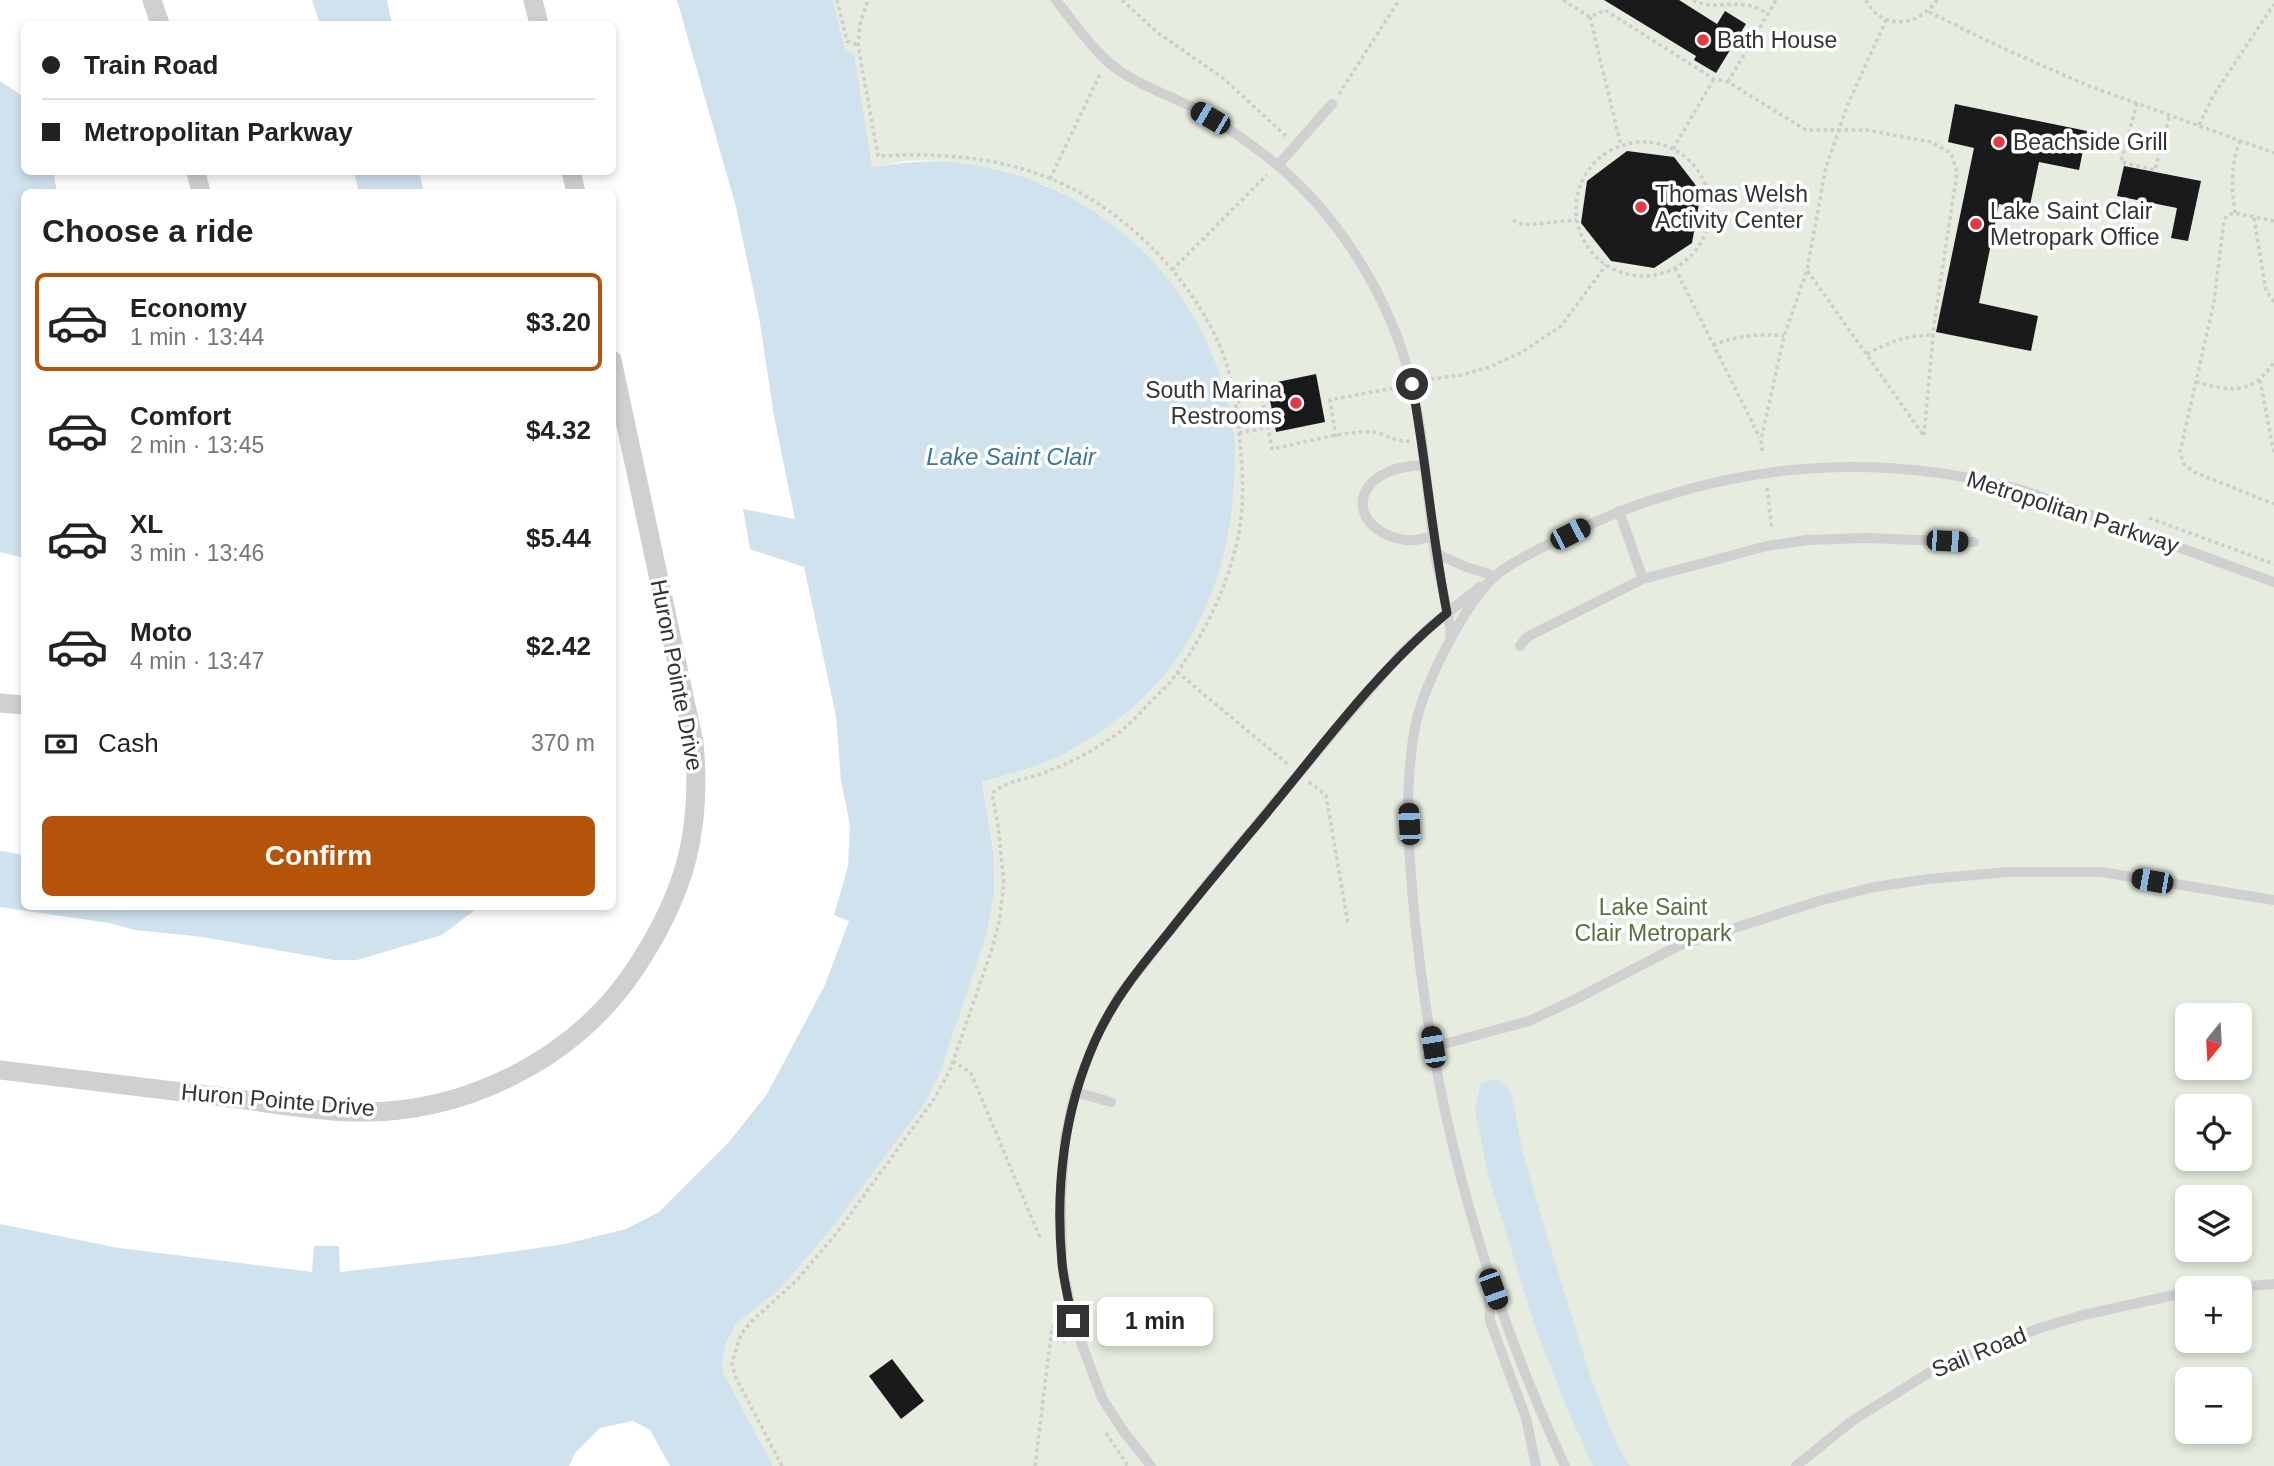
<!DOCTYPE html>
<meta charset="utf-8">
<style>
body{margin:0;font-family:Arial,sans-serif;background:#f6f6f6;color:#222;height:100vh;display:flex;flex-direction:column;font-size:26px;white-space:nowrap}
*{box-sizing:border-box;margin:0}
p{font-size:23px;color:#767676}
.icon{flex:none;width:38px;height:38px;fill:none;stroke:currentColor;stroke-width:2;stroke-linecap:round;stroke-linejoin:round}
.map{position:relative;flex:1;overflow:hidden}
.sheet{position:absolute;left:21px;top:189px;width:595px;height:721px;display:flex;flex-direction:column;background:#fff;border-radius:10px;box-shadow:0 4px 10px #0003}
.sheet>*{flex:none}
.hud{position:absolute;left:21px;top:21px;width:595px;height:154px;border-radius:10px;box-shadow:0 4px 10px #0003;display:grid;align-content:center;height:154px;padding:0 21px;background:#fff}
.needle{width:46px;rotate:198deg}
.buttons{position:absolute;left:2175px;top:1003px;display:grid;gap:14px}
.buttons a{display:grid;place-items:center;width:77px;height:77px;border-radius:10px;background:#fff;box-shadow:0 4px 10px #0003;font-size:35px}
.end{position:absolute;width:32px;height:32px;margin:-16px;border:9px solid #333;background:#fff;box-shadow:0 0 0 4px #fff}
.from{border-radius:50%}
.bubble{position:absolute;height:49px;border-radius:10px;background:#fff;box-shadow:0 4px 10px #0003;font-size:23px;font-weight:600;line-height:49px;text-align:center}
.car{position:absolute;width:21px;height:42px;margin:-21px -10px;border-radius:9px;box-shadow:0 0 5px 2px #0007;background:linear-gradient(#222 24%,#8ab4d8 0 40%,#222 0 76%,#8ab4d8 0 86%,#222 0)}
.hud b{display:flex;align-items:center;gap:24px;height:66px;font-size:26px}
.hud b+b{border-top:2px solid #e0e0e0}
.hud i{width:18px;height:18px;background:#222}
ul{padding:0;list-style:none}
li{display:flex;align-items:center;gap:21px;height:98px;margin:0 14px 10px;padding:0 7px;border:4px solid transparent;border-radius:10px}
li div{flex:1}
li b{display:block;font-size:26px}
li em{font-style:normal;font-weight:600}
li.current{border-color:#b45309}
li>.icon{width:63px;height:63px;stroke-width:1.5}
h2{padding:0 21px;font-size:32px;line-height:84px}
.pay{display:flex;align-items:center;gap:18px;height:77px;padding:0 21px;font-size:26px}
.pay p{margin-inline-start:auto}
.button{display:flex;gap:14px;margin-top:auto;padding:14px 21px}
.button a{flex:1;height:80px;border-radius:10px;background:#b45309;color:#fff;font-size:28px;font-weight:600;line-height:80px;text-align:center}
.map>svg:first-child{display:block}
.green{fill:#e6ecdf;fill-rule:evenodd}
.water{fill:#cfe2ee}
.building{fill:#1a1a1a}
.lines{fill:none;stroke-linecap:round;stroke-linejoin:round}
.path{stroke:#cdcdcd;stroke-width:3.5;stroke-dasharray:3.5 3.5;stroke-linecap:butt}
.lane{stroke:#d0d0d0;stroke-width:10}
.street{stroke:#d0d0d0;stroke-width:19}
.route{stroke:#333;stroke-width:9}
.poi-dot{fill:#e63946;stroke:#fff;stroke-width:2.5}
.labels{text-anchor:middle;stroke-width:7;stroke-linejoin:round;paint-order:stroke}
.poi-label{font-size:23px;fill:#333;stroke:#fff;text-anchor:start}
.street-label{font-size:23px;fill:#333;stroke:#fff}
.park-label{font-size:23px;fill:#56703f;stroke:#fff}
.water-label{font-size:24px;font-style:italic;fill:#3f7597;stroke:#fff}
</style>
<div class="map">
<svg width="2274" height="1466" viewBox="0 0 2274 1466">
<rect width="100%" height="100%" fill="#fff"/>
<path class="green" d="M833 0H2274V1466H773L724 1374 722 1361 726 1344 736 1324 781 1288 827 1234 941 1070 956 1026 993 850 982 782 1039 765 1048 186C1003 173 958 158 910 161 898 162 885 165 872 167ZM2188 1015H2240V1068H2188ZM2188 1106H2240V1158H2188ZM2188 1197H2240V1250H2188ZM2188 1288H2240V1340H2188ZM2188 1379H2240V1432H2188Z"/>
<g class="water">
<polygon points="312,0 387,0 392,24 320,24"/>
<path d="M677 0H833L845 50 854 54 872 167C899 163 924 160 951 162 1097 176 1211 286 1233 429 1237 456 1234 487 1231 514 1223 582 1193 649 1144 697 1117 723 1073 752 1038 765 1019 772 1000 776 982 782L993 850 994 892 987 932 941 1070 926 1101 827 1234 781 1288 736 1324 726 1344 722 1361 724 1374 773 1466H670L650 1430 633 1421 600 1428 575 1453 569 1466H0V1224L119 1248 312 1272 314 1246H339L340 1272 488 1255 565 1244 626 1229 659 1212 729 1142 767 1094 824 987 849 921 834 915 848 866 850 825 841 781 836 716 804 567 750 549 743 509 795 519 774 416 759 317 736 207Z"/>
<polygon points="0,81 24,97 24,172 53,172 57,192 24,192 24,558 0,552"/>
<polygon points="354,172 419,172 424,192 359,192"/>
<polygon points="0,851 24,855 24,906 479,907 442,935 357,960 333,960 203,937 135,930 109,923 0,907"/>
<polygon points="1498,1079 1511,1092 1523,1153 1543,1223 1590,1376 1618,1447 1630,1466 1593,1466 1566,1406 1535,1326 1488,1175 1475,1109 1481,1083"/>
</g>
<g class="building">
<polygon points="1604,0 1679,0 1717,24 1725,11 1746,24 1716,73 1694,60 1696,56"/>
<polygon points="1955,104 2087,131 2079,170 2039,162 2029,210 1999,204 1979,303 2038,316 2031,351 1936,332 1974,148 1948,142"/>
<polygon points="1627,151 1674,157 1701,192 1692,243 1654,268 1611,261 1581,223 1587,181"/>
<polygon points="2124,166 2201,181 2188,241 2171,238 2177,208 2117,196"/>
<polygon points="1316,374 1325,422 1276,432 1267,384"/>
<polygon points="892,1359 924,1401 901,1419 869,1376"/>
</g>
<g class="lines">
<g class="path">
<polyline points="837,0 847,41 858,45"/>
<polyline points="1122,0 1158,33 1223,78 1287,137"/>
<polyline points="1563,0 1590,17 1605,10 1714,79 1728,82 1806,130 1866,130 1931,142 1951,153 1957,172 1934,324 1924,436 1807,270"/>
<path d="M1693 0C1710 10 1732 1 1751 6 1757 7 1763 11 1768 14"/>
<path d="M1866 0C1882 32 1919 26 1937 0"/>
<polyline points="1929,12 1998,46 2089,86 2274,153"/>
<polyline points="1590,17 1621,146"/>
<polyline points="1728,82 1776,0"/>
<polyline points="1339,94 1399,0"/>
<polyline points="2137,103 2121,162 2155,170 2170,114"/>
<polyline points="2199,125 2213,96 2274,4"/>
<circle cx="1643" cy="209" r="67"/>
<polyline points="1673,149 1714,79"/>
<polyline points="1050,179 1101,72"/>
<path d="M2235 213C2231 186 2231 165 2240 140"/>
<polyline points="2254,218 2266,291 2274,302"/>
<polyline points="1513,220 1524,225 1576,220"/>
<polyline points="2274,221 2235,213 2228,215 2224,220 2214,302 2180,452 2184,464 2194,472 2274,504"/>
<polyline points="1675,268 1760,438"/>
<polyline points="1172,270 1267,175"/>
<path d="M1713 345C1736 336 1759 333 1784 336"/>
<path d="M1867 354C1889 342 1908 335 1933 335"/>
<polyline points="1424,380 1462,375 1490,367 1522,352 1561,326 1606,265"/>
<polyline points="2260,380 2274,453"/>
<path d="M2196 382C2231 391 2252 396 2274 362"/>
<path d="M1237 402 1262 396 1272 449C1298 444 1348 430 1372 432 1386 433 1395 443 1410 441"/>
<polyline points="1239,433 1268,427"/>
<polyline points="1336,437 1330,400 1398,387"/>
<polyline points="1762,451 1761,440 1784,336 1807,270 1826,167 1848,104 1886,20"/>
<polyline points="1767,488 1772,530"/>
<polyline points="2149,518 2274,564"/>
<polyline points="1177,672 1290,766"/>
<polyline points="1309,782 1326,795 1348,924"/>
<polyline points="953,1061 971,1073 1041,1240"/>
<polyline points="1052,1325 1065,1343"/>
<polyline points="1106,1433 1128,1466"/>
<path d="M782 1466 735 1376 732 1363 741 1334 752 1321 797 1280 836 1234 934 1099 950 1070 991 952 999 922 1004 883 998 825 992 793C1009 779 1031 779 1051 770 1077 760 1106 744 1128 725 1136 718 1143 710 1150 702 1157 695 1166 688 1172 680 1203 637 1227 589 1238 537 1244 510 1243 479 1241 452 1238 421 1235 390 1225 359 1197 282 1125 208 1049 178 994 156 936 153 878 156L858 45 860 24 868 0"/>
<polyline points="1035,1466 1052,1327"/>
</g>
<g class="lane">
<path d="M1056 0C1072 21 1088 43 1107 61 1131 83 1167 94 1196 109 1218 121 1238 135 1258 150 1334 205 1390 295 1412 385 1425 441 1427 498 1435 554 1440 582 1449 609 1451 637"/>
<polyline points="1278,165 1332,104"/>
<path d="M1425 465C1413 466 1399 466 1388 472 1343 493 1363 535 1406 540 1415 541 1425 538 1434 536"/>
<polyline points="1619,511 1643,579"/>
<polyline points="1435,553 1466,567 1495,576"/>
<polyline points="1520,646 1527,637 1643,579 1767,546 1807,540 1865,538 1974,542"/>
<polyline points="1433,1047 1529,1021 1574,1000 1678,946 1819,901 1874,887 1928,879 2009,872 2101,872 2274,900"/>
<polyline points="1075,1092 1111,1102"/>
<polyline points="1489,1285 1490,1321 1526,1418 1536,1466"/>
<polyline points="2227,1288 2274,1284"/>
<polyline points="1151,1466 1124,1432 1102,1398 1073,1321 1062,1264 1061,1199 1065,1138 1075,1092 1095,1040 1118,997 1206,885 1342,722 1400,655 1425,631 1480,587"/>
<path d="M1565 1466C1485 1294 1434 1110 1415 921 1409 858 1403 791 1415 728 1422 688 1464 605 1494 577 1508 564 1528 555 1545 546 1583 527 1621 509 1662 497 1782 459 1900 457 2022 490L2274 582"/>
<polyline points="1796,1466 1852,1421 1938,1367 2040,1328 2083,1315 2188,1292"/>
</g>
<g class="street">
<polyline points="152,0 160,24"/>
<polyline points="533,0 539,24"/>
<polyline points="196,172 201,192"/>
<polyline points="571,172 576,192"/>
<polyline points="0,703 24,705"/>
<path d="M0 1070C72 1079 144 1087 215 1096 259 1101 308 1111 352 1112 465 1115 578 1059 639 963 686 890 702 829 694 743L612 360"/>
</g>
</g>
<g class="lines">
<path class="route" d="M1073 1321C1069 1302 1064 1283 1062 1263 1055 1188 1064 1110 1095 1041 1113 1000 1141 966 1169 932 1202 890 1236 850 1270 809 1326 741 1379 669 1447 613 1432 537 1426 460 1412 384"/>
</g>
<g class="poi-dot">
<circle cx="1703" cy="40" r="7"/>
<circle cx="1999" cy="142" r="7"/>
<circle cx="1641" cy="207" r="7"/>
<circle cx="1976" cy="224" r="7"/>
<circle cx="1296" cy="403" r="7"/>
</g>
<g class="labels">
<g class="poi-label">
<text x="1717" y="48">Bath House</text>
<text x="2013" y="150">Beachside Grill</text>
<text x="1655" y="202">Thomas Welsh<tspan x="1655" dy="26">Activity Center</tspan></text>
<text x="1990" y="219">Lake Saint Clair<tspan x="1990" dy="26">Metropark Office</tspan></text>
<text x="1282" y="398" text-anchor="end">South Marina<tspan x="1282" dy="26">Restrooms</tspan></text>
</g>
<g class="street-label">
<text transform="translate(2073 512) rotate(18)" y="8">Metropolitan Parkway</text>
<text transform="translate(677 675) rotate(79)" y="8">Huron Pointe Drive</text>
<text transform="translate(278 1100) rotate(5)" y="8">Huron Pointe Drive</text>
<text transform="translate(1979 1352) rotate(-22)" y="8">Sail Road</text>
</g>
<g class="park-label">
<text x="1653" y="915">Lake Saint<tspan x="1653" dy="26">Clair Metropark</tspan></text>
</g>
<g class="water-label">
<text x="1011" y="465">Lake Saint Clair</text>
</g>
</g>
</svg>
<div class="buttons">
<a><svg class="needle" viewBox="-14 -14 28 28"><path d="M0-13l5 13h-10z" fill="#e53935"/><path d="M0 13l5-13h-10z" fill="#767676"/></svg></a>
<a><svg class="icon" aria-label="locate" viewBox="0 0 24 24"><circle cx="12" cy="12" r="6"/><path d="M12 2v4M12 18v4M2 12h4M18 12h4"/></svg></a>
<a><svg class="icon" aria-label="layers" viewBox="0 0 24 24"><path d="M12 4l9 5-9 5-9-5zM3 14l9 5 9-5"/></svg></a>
<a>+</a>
<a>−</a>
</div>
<i class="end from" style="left:1412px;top:384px"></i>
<i class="end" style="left:1073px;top:1321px"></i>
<div class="bubble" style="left:1097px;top:1297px;width:116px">1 min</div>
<i class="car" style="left:1210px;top:118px;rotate:300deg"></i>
<i class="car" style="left:1570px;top:534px;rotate:63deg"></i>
<i class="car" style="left:1947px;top:541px;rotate:93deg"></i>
<i class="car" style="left:1409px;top:824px;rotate:357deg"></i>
<i class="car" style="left:2152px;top:881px;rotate:280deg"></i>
<i class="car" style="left:1433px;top:1047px;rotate:351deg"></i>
<i class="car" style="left:1493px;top:1289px;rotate:160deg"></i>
<div class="hud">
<b><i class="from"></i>Train Road</b>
<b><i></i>Metropolitan Parkway</b>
</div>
<section class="sheet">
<h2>Choose a ride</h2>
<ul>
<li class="current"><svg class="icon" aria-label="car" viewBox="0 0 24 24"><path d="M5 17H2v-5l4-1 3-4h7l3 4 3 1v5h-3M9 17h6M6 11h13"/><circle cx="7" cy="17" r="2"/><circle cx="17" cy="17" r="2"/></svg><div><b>Economy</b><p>1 min · 13:44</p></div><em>$3.20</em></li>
<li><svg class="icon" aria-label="car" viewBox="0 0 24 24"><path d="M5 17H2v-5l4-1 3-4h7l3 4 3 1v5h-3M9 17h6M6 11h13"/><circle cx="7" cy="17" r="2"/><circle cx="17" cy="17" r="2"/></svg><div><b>Comfort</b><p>2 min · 13:45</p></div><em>$4.32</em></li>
<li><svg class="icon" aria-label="car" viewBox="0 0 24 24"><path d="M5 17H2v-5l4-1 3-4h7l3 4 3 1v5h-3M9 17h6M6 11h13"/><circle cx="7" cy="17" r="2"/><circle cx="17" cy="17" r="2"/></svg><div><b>XL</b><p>3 min · 13:46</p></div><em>$5.44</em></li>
<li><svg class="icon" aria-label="car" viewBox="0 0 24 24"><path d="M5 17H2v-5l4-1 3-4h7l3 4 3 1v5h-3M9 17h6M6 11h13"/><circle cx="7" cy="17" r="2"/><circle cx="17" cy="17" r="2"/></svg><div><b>Moto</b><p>4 min · 13:47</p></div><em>$2.42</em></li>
</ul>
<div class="pay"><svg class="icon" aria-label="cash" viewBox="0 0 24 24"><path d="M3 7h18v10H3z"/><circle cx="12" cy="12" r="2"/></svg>Cash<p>370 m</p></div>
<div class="button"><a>Confirm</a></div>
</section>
</div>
